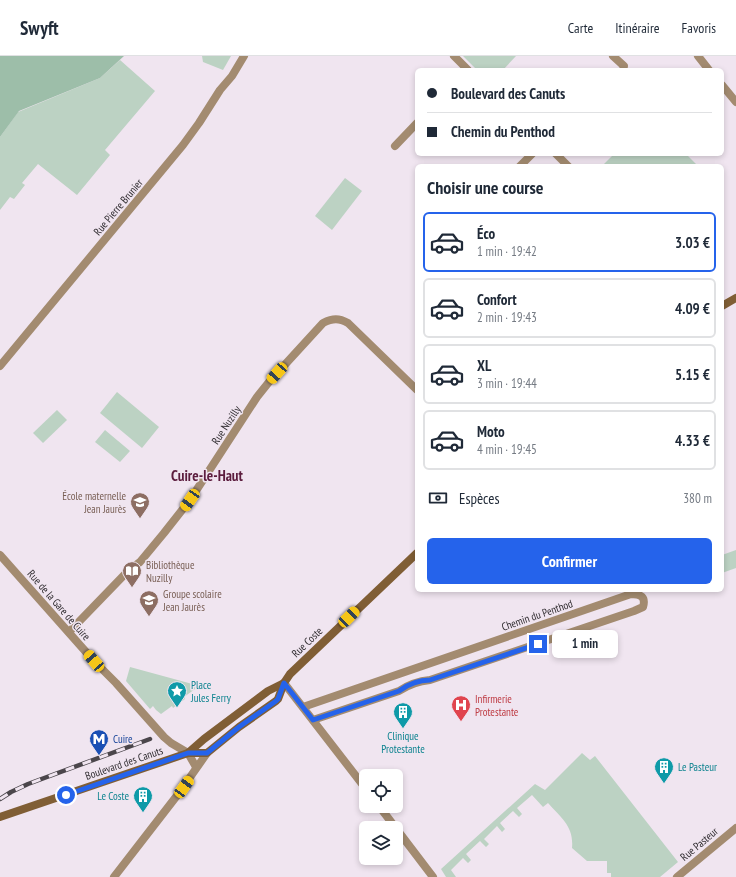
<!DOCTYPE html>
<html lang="fr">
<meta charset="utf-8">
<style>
body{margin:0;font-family:"PT Sans Narrow",sans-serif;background:#f2f2f3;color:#1f2937;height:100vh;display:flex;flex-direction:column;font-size:15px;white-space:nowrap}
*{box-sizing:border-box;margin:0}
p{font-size:13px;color:#747a83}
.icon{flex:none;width:22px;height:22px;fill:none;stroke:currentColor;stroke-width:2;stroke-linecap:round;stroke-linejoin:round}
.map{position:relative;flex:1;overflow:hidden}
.drawer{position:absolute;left:415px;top:108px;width:309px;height:428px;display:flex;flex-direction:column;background:#fff;border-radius:6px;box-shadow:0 2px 6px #0003}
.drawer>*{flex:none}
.top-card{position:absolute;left:415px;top:12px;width:309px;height:88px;border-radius:6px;box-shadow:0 2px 6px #0003;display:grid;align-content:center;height:88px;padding:0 12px;background:#fff}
.tools{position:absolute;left:359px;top:713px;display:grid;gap:8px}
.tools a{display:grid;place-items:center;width:44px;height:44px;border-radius:6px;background:#fff;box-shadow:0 2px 6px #0003;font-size:20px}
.end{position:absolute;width:18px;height:18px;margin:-9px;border:5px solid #2563eb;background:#fff;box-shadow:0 0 0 2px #fff}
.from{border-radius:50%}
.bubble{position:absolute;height:28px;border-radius:6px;background:#fff;box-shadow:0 2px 6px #0003;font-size:13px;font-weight:700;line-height:28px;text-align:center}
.car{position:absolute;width:12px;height:24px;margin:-12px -6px;border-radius:5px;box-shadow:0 0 3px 1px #0007;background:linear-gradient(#f5c518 24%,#345 0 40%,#f5c518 0 76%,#345 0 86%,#f5c518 0)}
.top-card b{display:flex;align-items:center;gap:14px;height:38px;font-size:15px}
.top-card b+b{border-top:1px solid #e0e1e3}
.top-card i{width:10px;height:10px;background:#1f2937}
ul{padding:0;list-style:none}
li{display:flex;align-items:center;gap:12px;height:60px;margin:0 8px 6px;padding:0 4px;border:2px solid #e0e1e3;border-radius:6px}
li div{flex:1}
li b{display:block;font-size:15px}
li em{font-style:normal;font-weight:700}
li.current{border-color:#2563eb}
li>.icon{width:36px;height:36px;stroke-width:1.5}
h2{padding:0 12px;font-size:18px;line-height:48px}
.pay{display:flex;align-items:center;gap:10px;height:44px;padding:0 12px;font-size:15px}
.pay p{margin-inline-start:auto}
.action{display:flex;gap:8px;margin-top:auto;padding:8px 12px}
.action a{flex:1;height:46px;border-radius:6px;background:#2563eb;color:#fff;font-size:16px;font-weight:700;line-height:46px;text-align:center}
header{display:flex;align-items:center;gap:24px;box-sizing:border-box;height:56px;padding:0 20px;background:#fff;border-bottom:1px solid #e0e1e3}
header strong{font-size:19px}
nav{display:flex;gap:22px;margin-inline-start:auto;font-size:14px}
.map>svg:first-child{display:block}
.green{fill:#bcd2c3}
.forest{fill:#9dbea9}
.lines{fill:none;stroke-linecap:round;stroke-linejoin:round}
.minor{stroke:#a38b70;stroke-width:8}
.tertiary{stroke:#a38b70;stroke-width:8}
.secondary{stroke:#805e35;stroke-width:8}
.rail-casing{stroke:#4b464b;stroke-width:4.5}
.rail{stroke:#f0e5f0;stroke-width:3;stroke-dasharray:9;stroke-linecap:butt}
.route{stroke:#2563eb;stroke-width:5}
.labels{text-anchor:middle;stroke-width:3;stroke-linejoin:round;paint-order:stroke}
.street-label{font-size:11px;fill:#312d31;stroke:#f0e5f0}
.education-label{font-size:11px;fill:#785e54;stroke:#f0e5f0;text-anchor:start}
.culture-label{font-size:11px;fill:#0d838f;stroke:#f0e5f0;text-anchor:start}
.health-label{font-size:11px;fill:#be3a42;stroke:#f0e5f0;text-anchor:start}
.transit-label{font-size:11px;fill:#164399;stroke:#f0e5f0;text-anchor:start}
.district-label{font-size:15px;font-weight:bold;fill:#5c1d3e;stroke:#f0e5f0}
</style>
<header>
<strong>Swyft</strong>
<nav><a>Carte</a><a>Itinéraire</a><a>Favoris</a></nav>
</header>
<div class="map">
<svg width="736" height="821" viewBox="0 0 736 821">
<rect width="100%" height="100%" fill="#f0e5f0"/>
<g class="green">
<polygon points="202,0 231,0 223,14 203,6"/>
<polygon points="463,0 516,0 503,14 477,14"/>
<polygon points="120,4 155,35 105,94 110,99 77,139 38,108 22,127 25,129 14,143 10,141 0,154 0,81 18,56 100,22"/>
<polygon points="614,98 686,98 698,110 602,110"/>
<polygon points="345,122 362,135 332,174 315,160"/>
<polygon points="117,336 159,371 142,392 100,357"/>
<polygon points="57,354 67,364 43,387 33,377"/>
<polygon points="105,374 130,395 120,406 95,386"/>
<polygon points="736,494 736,512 722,517 722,499"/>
<polygon points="130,611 196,629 195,633 184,641 185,643 173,652 172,650 161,658 156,654 153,650 150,653 126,625"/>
<path d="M582 697 590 704 595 700 678 806 660 821H611V817H607V805H587L572 792C574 770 561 762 548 747L543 751 532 739 517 752 522 758 519 761 513 755 500 767 505 773 502 776 497 770 484 783 489 788 486 791 480 785 466 798 471 804 468 807 463 802 451 814 456 821H446L441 813 535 728 545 734Z"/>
</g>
<polygon class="forest" points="0,0 124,0 100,22 19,55 0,81"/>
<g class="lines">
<g class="minor">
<polyline points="454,0 468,14"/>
<polyline points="613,0 624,10 623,14"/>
<polyline points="698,0 709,14"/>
<polyline points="722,29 736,46"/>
<polyline points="395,90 417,67"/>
<polyline points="556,98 568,110"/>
<polyline points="520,110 532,98"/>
<polyline points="0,310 183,89 199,67 220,34 232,20 244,0"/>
<path d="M69 576 127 516 140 506 164 477 190 444 257 341 269 326 323 267C333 262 339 262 348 267L417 334"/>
<path d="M303 651 631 538C641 538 646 541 643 551L634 555 430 624C419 625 408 629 399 635L313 664"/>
</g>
<g class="tertiary">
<polyline points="0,499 94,605 116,627 164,681 171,687 188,697 196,711"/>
<polyline points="284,627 366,733"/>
<polyline points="379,750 433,821"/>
<polyline points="114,821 179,737 207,697"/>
<polyline points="677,821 736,772"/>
</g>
<g class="secondary">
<polyline points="722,250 736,242"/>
<polyline points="188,697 204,683 268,635 284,627"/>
<polyline points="0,761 188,697 207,697 239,671 276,645 278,643 284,627 290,618 417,497"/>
</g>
<g class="rail-casing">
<polyline id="rail" points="0,743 11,736 28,728 150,683"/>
</g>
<use href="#rail" class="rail"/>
</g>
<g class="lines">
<path class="route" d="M66 739 188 697H207L239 671 276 645 278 643 284 627 313 664 399 635C407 629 419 624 430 624L538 588"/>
</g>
<defs>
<g id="school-pin" transform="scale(1)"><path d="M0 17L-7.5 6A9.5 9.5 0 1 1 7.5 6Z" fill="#8d6e63" stroke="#f0e5f0"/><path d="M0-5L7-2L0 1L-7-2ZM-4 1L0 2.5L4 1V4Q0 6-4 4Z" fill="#fff"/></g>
<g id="library-pin" transform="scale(1)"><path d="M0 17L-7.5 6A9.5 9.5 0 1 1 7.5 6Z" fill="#8d6e63" stroke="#f0e5f0"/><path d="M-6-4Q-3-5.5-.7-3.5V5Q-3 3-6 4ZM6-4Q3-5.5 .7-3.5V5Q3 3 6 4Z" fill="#fff"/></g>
<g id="sight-pin" transform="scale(1)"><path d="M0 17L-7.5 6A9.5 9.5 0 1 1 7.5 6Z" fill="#0f9aa8" stroke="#f0e5f0"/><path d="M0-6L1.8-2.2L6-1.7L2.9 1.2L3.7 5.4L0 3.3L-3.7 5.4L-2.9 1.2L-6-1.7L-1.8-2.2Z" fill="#fff"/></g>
<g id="hospital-pin" transform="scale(1)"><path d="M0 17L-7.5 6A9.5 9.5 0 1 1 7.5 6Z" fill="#e0444e" stroke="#f0e5f0"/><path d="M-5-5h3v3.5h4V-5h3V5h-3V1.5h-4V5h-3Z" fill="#fff"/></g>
<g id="building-pin" transform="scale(1)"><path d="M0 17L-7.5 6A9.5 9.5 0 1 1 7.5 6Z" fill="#0f9aa8" stroke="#f0e5f0"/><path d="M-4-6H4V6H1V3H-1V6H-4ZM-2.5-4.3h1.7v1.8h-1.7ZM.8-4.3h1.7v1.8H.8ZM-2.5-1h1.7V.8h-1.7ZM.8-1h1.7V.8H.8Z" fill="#fff"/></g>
<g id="metro-pin" transform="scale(1)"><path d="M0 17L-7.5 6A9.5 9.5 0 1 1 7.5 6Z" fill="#1a4fb4" stroke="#f0e5f0"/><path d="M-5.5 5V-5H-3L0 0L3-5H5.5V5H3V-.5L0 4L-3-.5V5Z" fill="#fff"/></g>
</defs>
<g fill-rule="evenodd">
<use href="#school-pin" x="140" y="446"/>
<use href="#library-pin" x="132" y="515"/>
<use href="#school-pin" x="149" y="544"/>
<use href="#sight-pin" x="177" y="635"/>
<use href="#hospital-pin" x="461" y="649"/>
<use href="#building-pin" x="403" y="656"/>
<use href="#metro-pin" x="99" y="683"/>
<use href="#building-pin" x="664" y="711"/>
<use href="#building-pin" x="143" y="740"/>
</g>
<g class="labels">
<g class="street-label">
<text transform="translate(118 151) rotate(-50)" y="4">Rue Pierre Brunier</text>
<text transform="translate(226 369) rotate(-57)" y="4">Rue Nuzilly</text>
<text transform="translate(59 549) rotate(49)" y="4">Rue de la Gare de Cuire</text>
<text transform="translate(537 559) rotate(-19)" y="4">Chemin du Penthod</text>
<text transform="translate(307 586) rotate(-44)" y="4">Rue Coste</text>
<text transform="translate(124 707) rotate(-19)" y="4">Boulevard des Canuts</text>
<text transform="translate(699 788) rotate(-40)" y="4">Rue Pasteur</text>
</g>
<g class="education-label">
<text x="126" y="444" text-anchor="end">École maternelle<tspan x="126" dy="13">Jean Jaurès</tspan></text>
<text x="146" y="513">Bibliothèque<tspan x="146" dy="13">Nuzilly</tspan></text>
<text x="163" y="542">Groupe scolaire<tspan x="163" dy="13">Jean Jaurès</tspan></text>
</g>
<g class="culture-label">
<text x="191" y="633">Place<tspan x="191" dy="13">Jules Ferry</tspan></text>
<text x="403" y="684" text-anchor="middle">Clinique<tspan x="403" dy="13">Protestante</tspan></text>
<text x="678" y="715">Le Pasteur</text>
<text x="129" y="744" text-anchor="end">Le Coste</text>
</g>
<g class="health-label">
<text x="475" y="647">Infirmerie<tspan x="475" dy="13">Protestante</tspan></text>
</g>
<g class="transit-label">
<text x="113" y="687">Cuire</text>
</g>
<g class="district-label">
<text x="207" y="425">Cuire-le-Haut</text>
</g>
</g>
</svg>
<div class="tools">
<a><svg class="icon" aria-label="locate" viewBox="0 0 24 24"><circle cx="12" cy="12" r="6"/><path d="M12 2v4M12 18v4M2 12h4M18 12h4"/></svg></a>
<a><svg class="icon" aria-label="layers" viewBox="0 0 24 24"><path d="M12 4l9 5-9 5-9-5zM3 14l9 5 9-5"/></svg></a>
</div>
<i class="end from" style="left:66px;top:739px"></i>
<i class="end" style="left:538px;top:588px"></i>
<div class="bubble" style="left:552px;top:574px;width:66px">1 min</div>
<i class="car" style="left:277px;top:317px;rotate:222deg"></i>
<i class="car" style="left:190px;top:444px;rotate:215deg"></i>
<i class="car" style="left:349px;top:561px;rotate:46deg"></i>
<i class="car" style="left:94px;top:605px;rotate:319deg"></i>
<i class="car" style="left:184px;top:731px;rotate:36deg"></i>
<div class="top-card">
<b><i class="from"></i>Boulevard des Canuts</b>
<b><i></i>Chemin du Penthod</b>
</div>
<section class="drawer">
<h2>Choisir une course</h2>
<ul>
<li class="current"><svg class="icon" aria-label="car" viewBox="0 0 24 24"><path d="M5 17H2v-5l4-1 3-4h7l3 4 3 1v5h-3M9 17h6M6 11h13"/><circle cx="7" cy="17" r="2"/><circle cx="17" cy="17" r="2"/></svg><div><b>Éco</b><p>1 min · 19:42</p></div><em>3.03 €</em></li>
<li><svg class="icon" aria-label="car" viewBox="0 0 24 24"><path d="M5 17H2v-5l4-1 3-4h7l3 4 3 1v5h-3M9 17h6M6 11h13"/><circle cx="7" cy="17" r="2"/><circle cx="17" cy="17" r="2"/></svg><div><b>Confort</b><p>2 min · 19:43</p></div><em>4.09 €</em></li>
<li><svg class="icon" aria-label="car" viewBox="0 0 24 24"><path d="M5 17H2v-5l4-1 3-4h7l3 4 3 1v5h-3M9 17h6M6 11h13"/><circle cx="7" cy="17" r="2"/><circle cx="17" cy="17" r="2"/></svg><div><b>XL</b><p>3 min · 19:44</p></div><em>5.15 €</em></li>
<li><svg class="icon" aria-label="car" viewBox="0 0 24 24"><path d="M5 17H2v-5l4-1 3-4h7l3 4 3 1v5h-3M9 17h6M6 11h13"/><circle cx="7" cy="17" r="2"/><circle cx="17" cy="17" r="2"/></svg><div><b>Moto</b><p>4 min · 19:45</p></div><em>4.33 €</em></li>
</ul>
<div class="pay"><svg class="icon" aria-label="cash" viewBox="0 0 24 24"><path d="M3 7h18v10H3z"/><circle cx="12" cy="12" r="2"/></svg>Espèces<p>380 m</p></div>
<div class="action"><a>Confirmer</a></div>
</section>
</div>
